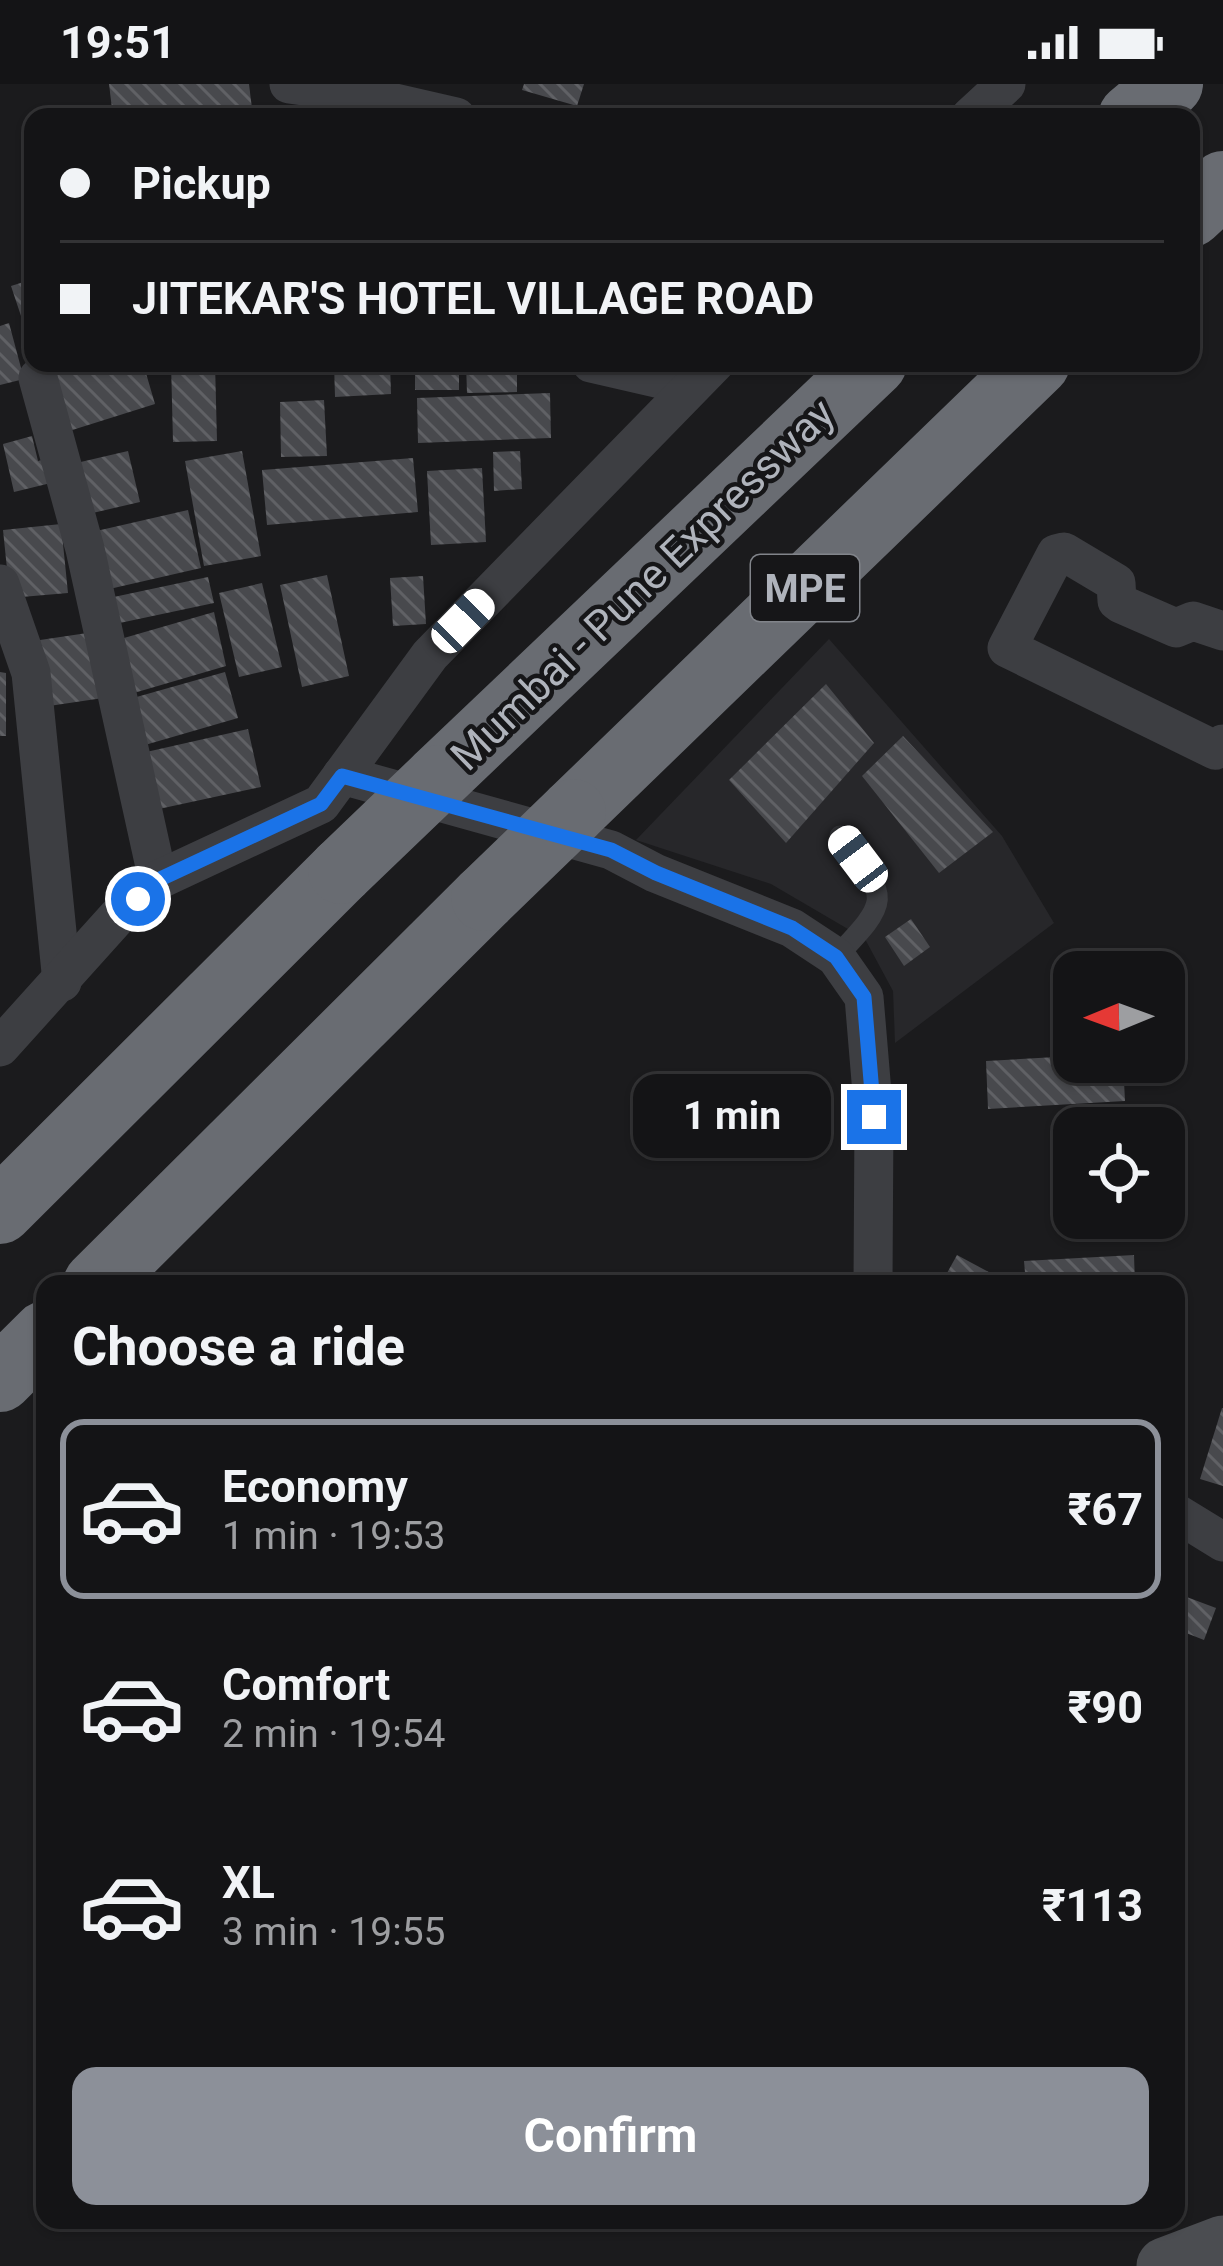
<!DOCTYPE html>
<meta charset="utf-8">
<style>
body{margin:0;font-family:Roboto,sans-serif;background:#212123;color:#f1f3f6;height:100vh;display:flex;flex-direction:column;font-size:45px;white-space:nowrap}
*{box-sizing:border-box;margin:0}
p{font-size:39px;color:#9d9ea1}
.icon{flex:none;width:66px;height:66px;fill:none;stroke:currentColor;stroke-width:2;stroke-linecap:round;stroke-linejoin:round}
.map{position:relative;flex:1;overflow:hidden}
.side{position:absolute;left:36px;top:1191px;width:1149px;height:954px;display:flex;flex-direction:column;background:#141416;border-radius:24px;box-shadow:0 3px 9px #0004,0 0 0 3px #333335}
.side>*{flex:none}
.guide{position:absolute;left:24px;top:24px;width:1176px;height:264px;border-radius:24px;box-shadow:0 3px 9px #0004,0 0 0 3px #333335;display:grid;align-content:center;height:264px;padding:0 36px;background:#141416}
.needle{width:78px;rotate:269deg}
.tools{position:absolute;left:1053px;top:867px;display:grid;gap:24px}
.tools a{display:grid;place-items:center;width:132px;height:132px;border-radius:24px;background:#141416;box-shadow:0 3px 9px #0004,0 0 0 3px #333335;font-size:60px}
.end{position:absolute;width:54px;height:54px;margin:-27px;border:15px solid #1a73e8;background:#fff;box-shadow:0 0 0 6px #fff}
.from{border-radius:50%}
.bubble{position:absolute;height:84px;border-radius:24px;background:#141416;box-shadow:0 3px 9px #0004,0 0 0 3px #333335;font-size:39px;font-weight:700;line-height:84px;text-align:center}
.car{position:absolute;width:36px;height:72px;margin:-36px -18px;border-radius:15px;box-shadow:0 0 9px 3px #0007;background:linear-gradient(#fff 24%,#345 0 40%,#fff 0 76%,#345 0 86%,#fff 0)}
.guide b{display:flex;align-items:center;gap:42px;height:114px;font-size:45px}
.guide b+b{border-top:3px solid #333335}
.guide i{width:30px;height:30px;background:#f1f3f6}
ul{padding:0;list-style:none}
li{display:flex;align-items:center;gap:36px;height:180px;margin:0 24px 18px;padding:0 12px;border:6px solid transparent;border-radius:24px}
li div{flex:1}
li b{display:block;font-size:45px}
li em{font-style:normal;font-weight:700}
li.active{border-color:#8c9099}
li>.icon{width:108px;height:108px;stroke-width:1.5}
h2{padding:0 36px;font-size:54px;line-height:144px}
.button{display:flex;gap:24px;margin-top:auto;padding:24px 36px}
.button a{flex:1;height:138px;border-radius:24px;background:#8c9099;color:#fff;font-size:48px;font-weight:700;line-height:138px;text-align:center}
.status{display:flex;justify-content:space-between;align-items:center;height:84px;padding:0 60px;background:#141416;direction:ltr}
.status svg{height:33px;fill:currentColor}
.map>svg:first-child{display:block}
.built{fill:#27272a}
.building{fill:url(#building-back-hatch)}
.lines{fill:none;stroke-linecap:round;stroke-linejoin:round}
.service{stroke:#3d3e42;stroke-width:21}
.minor{stroke:#3d3e42;stroke-width:39}
.secondary{stroke:#4b4d51;stroke-width:57}
.motorway{stroke:#696c72;stroke-width:66}
.motorway-bridge{stroke:#696c72;stroke-width:66}
.route{stroke:#1a73e8;stroke-width:15}
.labels{text-anchor:middle;stroke-width:9;stroke-linejoin:round;paint-order:stroke}
.shield{fill:#161618;stroke:#81848a;stroke-width:3}
.shield-label{font-size:39px;font-weight:bold;fill:#afb3bb}
.street-label{font-size:42px;fill:#afb3bb;stroke:#161618}
</style>
<div class="status"><b>19:51</b><svg viewBox="0 0 49 12"><path d="M0 12V9h3v3zM5 12V6h3v6zM10 12V3h3v9zM15 12V0h3v12zM26 1h20v11H26zM47 4h2v5h-2z"/></svg></div>
<div class="map">
<svg width="1223" height="2182" viewBox="0 0 1223 2182">
<defs>
<pattern id="building-back-hatch" width="6" height="6" patternUnits="userSpaceOnUse" patternTransform="scale(3)"><rect width="6" height="6" fill="#48494d"/><path d="M-1 5l2 2M0 0l6 6M5-1l2 2" fill="none" stroke="#606165"/></pattern>
</defs>
<rect width="100%" height="100%" fill="#1b1b1d"/>
<polygon class="built" points="829,555 1002,752 1054,839 895,959 893,907 865,855 771,800 636,756"/>
<g class="building">
<polygon points="109,0 249,0 253,33 113,33"/>
<polygon points="524,0 584,0 577,22 522,6"/>
<polygon points="305,14 394,33 302,33"/>
<polygon points="33,195 33,245 26,247 11,202"/>
<polygon points="9,239 24,295 0,301 0,242"/>
<polygon points="45,279 143,279 155,320 66,348"/>
<polygon points="171,279 215,279 217,357 173,358"/>
<polygon points="334,279 390,279 391,310 335,313"/>
<rect x="415" y="279" width="44" height="27"/>
<polygon points="466,279 517,279 517,308 467,309"/>
<polygon points="550,309 551,354 418,359 417,314"/>
<polygon points="324,316 327,372 281,373 280,318"/>
<polygon points="32,352 38,377 49,374 55,398 14,408 3,360"/>
<polygon points="128,367 140,418 84,431 72,380"/>
<polygon points="242,367 261,472 204,482 185,377"/>
<polygon points="520,367 522,405 494,407 493,368"/>
<polygon points="413,374 418,428 267,441 262,386"/>
<polygon points="482,384 486,458 431,461 427,387"/>
<polygon points="188,426 201,484 105,506 92,448"/>
<polygon points="61,440 68,509 10,514 3,446"/>
<polygon points="327,491 349,592 302,603 280,501"/>
<polygon points="423,492 426,540 393,542 390,494"/>
<polygon points="208,493 214,519 115,540 109,514"/>
<polygon points="262,499 282,583 239,593 219,509"/>
<polygon points="214,528 226,582 127,611 117,556"/>
<polygon points="94,548 103,614 49,622 40,556"/>
<polygon points="0,588 6,589 6,652 0,652"/>
<polygon points="225,588 238,634 145,661 133,614"/>
<polygon points="826,600 874,659 786,759 729,696"/>
<polygon points="248,645 261,703 145,728 133,671"/>
<polygon points="903,652 993,748 939,789 862,692"/>
<polygon points="911,835 930,863 904,882 885,853"/>
<polygon points="1074,972 1074,978 1123,978 1125,1017 988,1025 986,977"/>
<polygon points="957,1171 1011,1200 941,1200"/>
<polygon points="1134,1171 1135,1200 1026,1200 1024,1177"/>
<polygon points="1222,1324 1223,1324 1223,1402 1200,1395"/>
<polygon points="1176,1509 1216,1524 1204,1556 1176,1545"/>
</g>
<g class="lines">
<path class="service" d="M836 873C892 814 889 815 840 752"/>
<g class="minor">
<polyline points="289,0 347,8 456,33"/>
<polyline points="970,33 1006,0"/>
<polyline points="591,279 691,302"/>
<polyline points="38,294 85,465 158,796"/>
<polyline points="0,500 31,589 62,898"/>
<polyline points="1223,547 1193,537 1176,544 1121,520 1117,517 1116,499 1064,468 1056,470 1007,564 1215,666 1223,660"/>
<polyline points="342,691 611,766 655,789 792,844 836,873 864,913 874,1033 873,1200"/>
<polyline points="0,963 117,833 158,796 321,720 430,571 715,279"/>
<polyline points="1176,1429 1223,1458"/>
</g>
<polyline class="secondary" points="1165,2182 1223,2160"/>
<g class="motorway">
<polyline points="1131,33 1170,0"/>
<polyline points="1191,130 1223,100"/>
<polyline points="438,694 874,279"/>
<polyline points="573,728 1037,279"/>
<polyline points="0,1127 341,787"/>
<polyline points="96,1200 484,814"/>
<polyline points="0,1295 45,1250"/>
</g>
<g class="motorway-bridge">
<polyline points="341,787 438,694"/>
<polyline points="484,814 573,728"/>
</g>
</g>
<g class="lines">
<polyline class="route" points="138,815 158,796 321,720 342,692 611,766 656,789 792,844 836,873 864,913 874,1033"/>
</g>
<g class="labels">
<rect class="shield" x="751" y="471" width="108" height="66" rx="9"/>
<g class="shield-label">
<text x="805" y="518">MPE</text>
</g>
<g class="street-label">
<text transform="translate(642 500) rotate(-44)" y="15">Mumbai - Pune Expressway</text>
</g>
</g>
</svg>
<div class="tools">
<a><svg class="needle" viewBox="-14 -14 28 28"><path d="M0-13l5 13h-10z" fill="#e53935"/><path d="M0 13l5-13h-10z" fill="#9d9ea1"/></svg></a>
<a><svg class="icon" aria-label="locate" viewBox="0 0 24 24"><circle cx="12" cy="12" r="6"/><path d="M12 2v4M12 18v4M2 12h4M18 12h4"/></svg></a>
</div>
<i class="end from" style="left:138px;top:815px"></i>
<i class="end" style="left:874px;top:1033px"></i>
<div class="bubble" style="left:633px;top:990px;width:198px">1 min</div>
<i class="car" style="left:463px;top:537px;rotate:44deg"></i>
<i class="car" style="left:858px;top:775px;rotate:323deg"></i>
<div class="guide">
<b><i class="from"></i>Pickup</b>
<b><i></i>JITEKAR'S HOTEL VILLAGE ROAD</b>
</div>
<section class="side">
<h2>Choose a ride</h2>
<ul>
<li class="active"><svg class="icon" aria-label="car" viewBox="0 0 24 24"><path d="M5 17H2v-5l4-1 3-4h7l3 4 3 1v5h-3M9 17h6M6 11h13"/><circle cx="7" cy="17" r="2"/><circle cx="17" cy="17" r="2"/></svg><div><b>Economy</b><p>1 min · 19:53</p></div><em>₹67</em></li>
<li><svg class="icon" aria-label="car" viewBox="0 0 24 24"><path d="M5 17H2v-5l4-1 3-4h7l3 4 3 1v5h-3M9 17h6M6 11h13"/><circle cx="7" cy="17" r="2"/><circle cx="17" cy="17" r="2"/></svg><div><b>Comfort</b><p>2 min · 19:54</p></div><em>₹90</em></li>
<li><svg class="icon" aria-label="car" viewBox="0 0 24 24"><path d="M5 17H2v-5l4-1 3-4h7l3 4 3 1v5h-3M9 17h6M6 11h13"/><circle cx="7" cy="17" r="2"/><circle cx="17" cy="17" r="2"/></svg><div><b>XL</b><p>3 min · 19:55</p></div><em>₹113</em></li>
</ul>
<div class="button"><a>Confirm</a></div>
</section>
</div>
